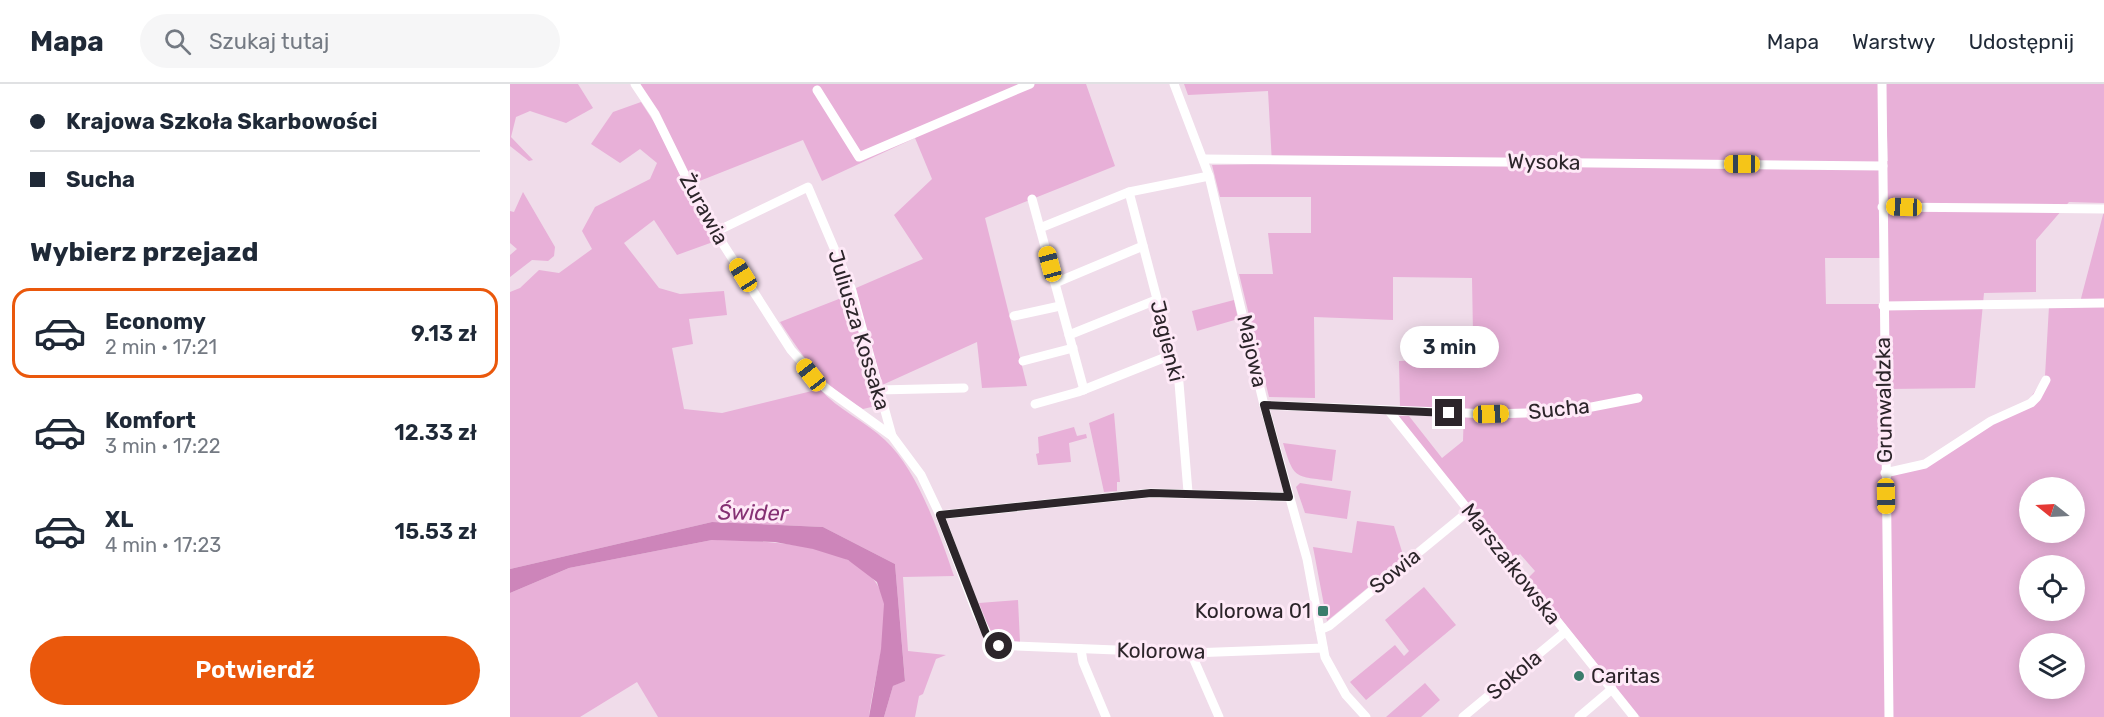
<!DOCTYPE html>
<html lang="pl">
<meta charset="utf-8">
<style>
body{margin:0;font-family:Rubik,sans-serif;background:#f6f6f7;color:#1f2937;height:100vh;display:flex;flex-direction:column;font-size:22px;white-space:nowrap}
*{box-sizing:border-box;margin:0}
p{font-size:20px;color:#747a83}
.icon{flex:none;width:33px;height:33px;fill:none;stroke:currentColor;stroke-width:2;stroke-linecap:round;stroke-linejoin:round}
.map{position:relative;flex:1;overflow:hidden}
.side{display:flex;flex-direction:column;background:#fff;width:510px}
.side>*{flex:none}
.hud{display:grid;align-content:center;height:132px;padding:0 30px;background:#fff}
.needle{width:39px;rotate:288deg}
.fabs{position:absolute;left:1509px;top:393px;display:grid;gap:12px}
.fabs a{display:grid;place-items:center;width:66px;height:66px;border-radius:50%;background:#fff;box-shadow:0 3px 15px #0003;font-size:30px}
.end{position:absolute;width:27px;height:27px;margin:-14px;border:8px solid #2c252a;background:#fff;box-shadow:0 0 0 3px #fff}
.from{border-radius:50%}
.bubble{position:absolute;height:42px;border-radius:21px;background:#fff;box-shadow:0 3px 15px #0003;font-size:20px;font-weight:600;line-height:42px;text-align:center}
.car{position:absolute;width:18px;height:36px;margin:-18px -9px;border-radius:8px;box-shadow:0 0 4px 2px #0007;background:linear-gradient(#f5c518 24%,#345 0 40%,#f5c518 0 76%,#345 0 86%,#f5c518 0)}
.hud b{display:flex;align-items:center;gap:21px;height:57px;font-size:22px}
.hud b+b{border-top:2px solid #e0e1e3}
.hud i{width:15px;height:15px;background:#1f2937}
ul{padding:0;list-style:none}
li{display:flex;align-items:center;gap:18px;height:90px;margin:0 12px 9px;padding:0 18px;border:3px solid transparent;border-radius:18px}
li div{flex:1}
li b{display:block;font-size:22px}
li em{font-style:normal;font-weight:600}
li.on{border-color:#ea580c}
li>.icon{width:54px;height:54px;stroke-width:1.5}
h2{padding:0 30px;font-size:27px;line-height:72px}
.cta{display:flex;gap:12px;margin-top:auto;padding:12px 30px}
.cta a{flex:1;height:69px;border-radius:36px;background:#ea580c;color:#fff;font-size:24px;font-weight:600;line-height:69px;text-align:center}
header{display:flex;align-items:center;gap:36px;box-sizing:border-box;height:84px;padding:0 30px;background:#fff;border-bottom:2px solid #e0e1e3}
header strong{font-size:28px}
nav{display:flex;gap:33px;margin-inline-start:auto;font-size:21px}
.search{width:420px;height:54px;background:#f6f6f7;display:flex;align-items:center;gap:15px;box-sizing:border-box;padding:0 21px;border-radius:33px;color:#747a83;font-size:22px}
main{display:flex;flex:1;min-height:0}
.map>svg:first-child{display:block}
.green{fill:#e8b0d8;fill-rule:evenodd}
.water{fill:#cd85ba}
.lines{fill:none;stroke-linecap:round;stroke-linejoin:round}
.minor{stroke:#fff;stroke-width:9}
.route{stroke:#2c252a;stroke-width:8}
.poi-dot{fill:#3a7c6c;stroke:#fee9f7;stroke-width:2}
.labels{text-anchor:middle;stroke-width:6;stroke-linejoin:round;paint-order:stroke}
.street-label{font-size:21px;fill:#2c252a;stroke:#fee9f7}
.poi-label{font-size:21px;fill:#2c252a;stroke:#fee9f7;text-anchor:end}
.water-label{font-size:22px;font-style:italic;fill:#853073;stroke:#fee9f7}
</style>
<header>
<strong>Mapa</strong>
<div class="search"><svg class="icon" aria-label="search" viewBox="0 0 24 24"><circle cx="10" cy="10" r="6"/><path d="M15 15l6 6"/></svg>Szukaj tutaj</div>
<nav><a>Mapa</a><a>Warstwy</a><a>Udostępnij</a></nav>
</header>
<main>
<section class="side">
<div class="hud">
<b><i class="from"></i>Krajowa Szkoła Skarbowości</b>
<b><i></i>Sucha</b>
</div>
<h2>Wybierz przejazd</h2>
<ul>
<li class="on"><svg class="icon" aria-label="car" viewBox="0 0 24 24"><path d="M5 17H2v-5l4-1 3-4h7l3 4 3 1v5h-3M9 17h6M6 11h13"/><circle cx="7" cy="17" r="2"/><circle cx="17" cy="17" r="2"/></svg><div><b>Economy</b><p>2 min · 17:21</p></div><em>9.13 zł</em></li>
<li><svg class="icon" aria-label="car" viewBox="0 0 24 24"><path d="M5 17H2v-5l4-1 3-4h7l3 4 3 1v5h-3M9 17h6M6 11h13"/><circle cx="7" cy="17" r="2"/><circle cx="17" cy="17" r="2"/></svg><div><b>Komfort</b><p>3 min · 17:22</p></div><em>12.33 zł</em></li>
<li><svg class="icon" aria-label="car" viewBox="0 0 24 24"><path d="M5 17H2v-5l4-1 3-4h7l3 4 3 1v5h-3M9 17h6M6 11h13"/><circle cx="7" cy="17" r="2"/><circle cx="17" cy="17" r="2"/></svg><div><b>XL</b><p>4 min · 17:23</p></div><em>15.53 zł</em></li>
</ul>
<div class="cta"><a>Potwierdź</a></div>
</section>
<div class="map">
<svg width="1594" height="633" viewBox="0 0 1594 633">
<rect width="100%" height="100%" fill="#f0dcea"/>
<g class="green">
<polygon points="0,0 68,0 83,24 56,39 20,27 6,33 1,53 23,76 19,77 0,62"/>
<polygon points="130,0 576,0 605,82 475,134 517,302 472,304 467,258 370,302 346,204 413,175 384,131 422,95 405,54 312,97 293,56 182,100"/>
<path d="M674 0H1369L1372 77H1378L1375 0H1594V119L1559 118 1526 156V208L1474 209 1465 304 1379 305V385L1413 377 1519 316 1535 292 1539 222H1569L1594 127V633H1130L1018 494 1025 487 1010 470 1003 476 887 332H899L932 374 953 357 954 325 890 324 889 277 924 276V251L963 250 962 194 883 193V236L804 233 805 314 759 313 729 190H763L758 149H801V113H710L702 81 762 80 758 7 678 11ZM1315 174H1371V220H1316ZM1520 404H1564V448H1520ZM1520 482H1564V526H1520ZM1520 560H1564V604H1520Z"/>
<path d="M131 18 146 41 203 158 167 171 144 136 114 159 149 204 170 210 214 207 217 231 179 235 183 260 162 264 174 325 212 329 310 305C328 326 355 337 375 356 407 385 430 451 444 492L393 493 398 567 436 571 426 575 413 610 409 612 405 633H374L383 602 395 596 385 480 313 443 202 438 0 485V208L10 204 29 186 49 189 82 165 72 147 85 123 140 95 147 79 130 65 110 79 81 60 103 28Z"/>
<polygon points="13,108 45,163 44,172 38,177 22,176 0,193 0,171 7,165 0,159 0,127 4,128"/>
<path d="M339 211 370 321 353 325C313 302 295 276 270 238Z"/>
<polygon points="724,216 728,235 687,247 682,227"/>
<polygon points="604,329 610,398 607,398 607,407 594,408 579,339"/>
<polygon points="564,343 567,352 576,350 577,354 559,359 561,378 528,381 526,370 529,369 528,353"/>
<path d="M773 359 826 366 822 397C785 392 784 396 773 359Z"/>
<polygon points="790,399 841,407 837,435 795,429 786,403"/>
<polygon points="847,437 884,442 894,474 817,537 803,463 842,469"/>
<path d="M202 456C249 457 365 456 374 519 378 552 363 599 359 633H148L127 598 70 633H0V509L59 484Z"/>
<polygon points="914,503 946,541 856,616 840,598 885,561 894,572 899,567 875,536"/>
<polygon points="508,516 510,558 488,557 481,549 469,519"/>
<polygon points="915,599 930,616 911,633 876,633"/>
</g>
<polygon class="water" points="202,438 313,443 385,480 395,597 383,602 374,633 359,633 371,565 374,520 367,498 338,476 303,465 265,458 202,456 59,484 0,509 0,485"/>
<g class="lines">
<g class="minor">
<polyline points="125,0 145,30 195,132 281,266 314,303 382,352 411,391 430,431 467,530 483,561 681,569 813,564"/>
<polyline points="664,0 699,92 754,321 797,475 815,573 836,611 856,633"/>
<polyline points="1372,0 1379,633"/>
<polyline points="307,6 349,73 520,0"/>
<polyline points="694,75 1373,82"/>
<polyline points="619,108 669,299 678,408"/>
<polyline points="522,115 574,306"/>
<polyline points="1372,123 1594,125"/>
<polyline points="530,144 619,108 699,92"/>
<polyline points="205,148 298,103 341,204 382,352"/>
<polyline points="545,199 633,162"/>
<polyline points="1373,222 1594,219"/>
<polyline points="504,232 550,222"/>
<polyline points="559,251 646,216"/>
<polyline points="513,277 563,264"/>
<polyline points="369,306 454,304"/>
<polyline points="525,320 568,308 661,271"/>
<polyline points="754,321 981,330 1056,328 1128,314"/>
<polyline points="879,327 1124,633"/>
<polyline points="1375,389 1415,380 1481,337 1521,319 1527,313 1536,296"/>
<polyline points="430,431 641,409 779,413"/>
<polyline points="810,546 819,542 959,427"/>
<polyline points="571,565 573,578 596,633"/>
<polyline points="681,569 709,633"/>
<polyline points="953,633 1055,548"/>
<polyline points="1069,633 1102,605"/>
</g>
</g>
<g class="lines">
<polyline class="route" points="489,562 483,561 476,550 430,431 641,409 779,413 754,321 939,329"/>
</g>
<g class="poi-dot">
<rect x="807" y="521" width="12" height="12" rx="3"/>
<circle cx="1069" cy="592" r="6"/>
</g>
<g class="labels">
<g class="street-label">
<text transform="translate(1034 78) rotate(1)" y="7">Wysoka</text>
<text transform="translate(194 125) rotate(61)" y="7">Żurawia</text>
<text transform="translate(349 246) rotate(73)" y="7">Juliusza Kossaka</text>
<text transform="translate(657 257) rotate(76)" y="7">Jagienki</text>
<text transform="translate(742 267) rotate(77)" y="7">Majowa</text>
<text transform="translate(1374 316) rotate(-91)" y="7">Grunwaldzka</text>
<text transform="translate(1049 325) rotate(-6)" y="7">Sucha</text>
<text transform="translate(1001 480) rotate(52)" y="7">Marszałkowska</text>
<text transform="translate(885 487) rotate(-39)" y="7">Sowia</text>
<text transform="translate(651 567) rotate(1)" y="7">Kolorowa</text>
<text transform="translate(1004 591) rotate(-40)" y="7">Sokola</text>
</g>
<g class="poi-label">
<text x="801" y="534">Kolorowa 01</text>
<text x="1081" y="599" text-anchor="start">Caritas</text>
</g>
<g class="water-label">
<text transform="translate(243 428) rotate(1)" y="8">Świder</text>
</g>
</g>
</svg>
<div class="fabs">
<a><svg class="needle" viewBox="-14 -14 28 28"><path d="M0-13l5 13h-10z" fill="#e53935"/><path d="M0 13l5-13h-10z" fill="#747a83"/></svg></a>
<a><svg class="icon" aria-label="locate" viewBox="0 0 24 24"><circle cx="12" cy="12" r="6"/><path d="M12 2v4M12 18v4M2 12h4M18 12h4"/></svg></a>
<a><svg class="icon" aria-label="layers" viewBox="0 0 24 24"><path d="M12 4l9 5-9 5-9-5zM3 14l9 5 9-5"/></svg></a>
</div>
<i class="end from" style="left:489px;top:562px"></i>
<i class="end" style="left:939px;top:329px"></i>
<div class="bubble" style="left:890px;top:242px;width:99px">3 min</div>
<i class="car" style="left:1232px;top:80px;rotate:270deg"></i>
<i class="car" style="left:1394px;top:123px;rotate:272deg"></i>
<i class="car" style="left:540px;top:180px;rotate:345deg"></i>
<i class="car" style="left:233px;top:191px;rotate:328deg"></i>
<i class="car" style="left:301px;top:291px;rotate:322deg"></i>
<i class="car" style="left:981px;top:330px;rotate:88deg"></i>
<i class="car" style="left:1376px;top:412px;rotate:179deg"></i>
</div>
</main>
